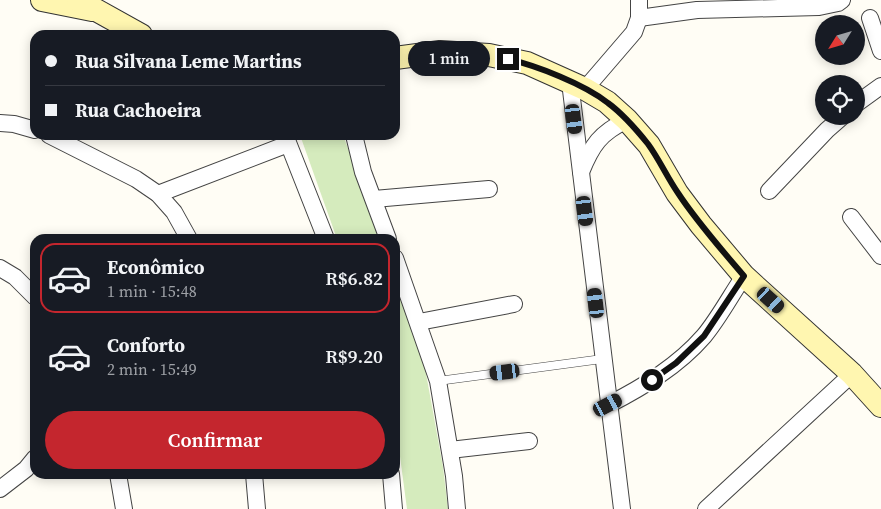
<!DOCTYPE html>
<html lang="pt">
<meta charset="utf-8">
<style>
body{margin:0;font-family:"Source Serif 4",serif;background:#20242c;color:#f1f3f6;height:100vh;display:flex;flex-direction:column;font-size:19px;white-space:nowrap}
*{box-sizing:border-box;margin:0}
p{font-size:16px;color:#9ea1a6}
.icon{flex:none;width:28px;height:28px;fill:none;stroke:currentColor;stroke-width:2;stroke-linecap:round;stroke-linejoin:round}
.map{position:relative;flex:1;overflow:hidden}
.side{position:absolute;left:30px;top:234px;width:370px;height:245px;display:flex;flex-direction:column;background:#171b24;border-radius:15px;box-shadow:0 2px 12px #0003}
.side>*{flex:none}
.hud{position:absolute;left:30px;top:30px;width:370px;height:110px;border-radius:15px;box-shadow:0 2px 12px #0003;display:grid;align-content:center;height:110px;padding:0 15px;background:#171b24}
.needle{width:32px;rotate:233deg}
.fabs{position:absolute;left:815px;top:15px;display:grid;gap:10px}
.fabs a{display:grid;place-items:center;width:50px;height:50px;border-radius:50%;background:#171b24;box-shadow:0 2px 12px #0003;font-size:25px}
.end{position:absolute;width:22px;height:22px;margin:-11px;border:6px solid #111;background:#fff;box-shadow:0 0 0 2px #fff}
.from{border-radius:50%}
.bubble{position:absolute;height:35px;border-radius:18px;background:#171b24;box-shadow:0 2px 12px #0003;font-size:16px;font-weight:600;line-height:35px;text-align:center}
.car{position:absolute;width:15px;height:30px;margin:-15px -8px;border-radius:6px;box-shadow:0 0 4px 1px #0007;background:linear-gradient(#222 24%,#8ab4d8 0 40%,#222 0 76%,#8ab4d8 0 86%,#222 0)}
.hud b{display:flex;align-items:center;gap:18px;height:48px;font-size:19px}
.hud b+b{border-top:1px solid #363941}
.hud i{width:12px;height:12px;background:#f1f3f6}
ul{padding:9px 0 0;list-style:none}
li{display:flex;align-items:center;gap:15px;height:70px;margin:0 10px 8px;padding:0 5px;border:2px solid transparent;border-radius:15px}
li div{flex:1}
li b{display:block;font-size:19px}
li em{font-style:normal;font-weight:600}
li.current{border-color:#c4262e}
li>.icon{width:45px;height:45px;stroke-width:1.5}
.action{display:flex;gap:10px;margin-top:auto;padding:10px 15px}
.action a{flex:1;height:58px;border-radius:30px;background:#c4262e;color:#fff;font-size:20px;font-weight:600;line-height:58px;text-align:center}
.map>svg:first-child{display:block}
.green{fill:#d5ebbd}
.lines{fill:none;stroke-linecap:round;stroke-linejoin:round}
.lane-casing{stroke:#444;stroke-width:9}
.street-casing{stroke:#444;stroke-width:18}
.secondary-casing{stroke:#333;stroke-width:24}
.lane{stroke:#fff;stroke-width:8}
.street{stroke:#fff;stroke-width:16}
.secondary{stroke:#fff6b0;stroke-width:22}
.route{stroke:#111;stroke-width:6}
</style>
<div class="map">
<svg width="881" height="509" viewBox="0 0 881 509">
<rect width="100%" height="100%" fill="#fffdf5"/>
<g class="green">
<polygon points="300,135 343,135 382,239 337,239"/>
<polygon points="395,272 419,335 443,467 448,509 407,509 395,419"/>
</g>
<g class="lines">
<g class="lane-casing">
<polyline id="lane" points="438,381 602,359"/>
</g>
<g class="street-casing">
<g id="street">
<polyline points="639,18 697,10 819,7 838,3 842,0"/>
<polyline points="870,18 881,51"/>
<polyline points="570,82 622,509"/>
<polyline points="585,89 634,32 639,18 639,0"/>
<polyline points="856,104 881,86"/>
<polyline points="0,123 14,124 35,130"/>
<polyline points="49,135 136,179 158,194 174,212 189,239"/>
<polyline points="285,135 326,239"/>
<polyline points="354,135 363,172 388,239"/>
<path d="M581 172C592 145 600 133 627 120"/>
<polyline points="769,191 827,130 843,116"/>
<polyline points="158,194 288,144"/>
<polyline points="374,199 489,189"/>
<polyline points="851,217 881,256"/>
<polyline points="395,258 438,381 454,476 457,509"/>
<polyline points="0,268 15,277 35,297"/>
<polyline points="419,322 514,304"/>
<path d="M608 405C643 387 678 366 704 336 719 318 731 295 744 276"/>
<polyline points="450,450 529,441"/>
<polyline points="118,474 124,509"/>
<polyline points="254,474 257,509"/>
<polyline points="391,474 394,509"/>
<polyline points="0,489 26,469 35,458"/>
<polyline points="706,509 852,374"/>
</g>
</g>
<g class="secondary-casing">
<g id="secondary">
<polyline points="42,0 92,10"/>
<polyline points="78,0 141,35"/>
<polyline points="395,58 440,52 489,55 527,63 585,89 607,102 627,120 649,145 677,193 701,225 744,276 852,374 881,406"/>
</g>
</g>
<use href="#lane" class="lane"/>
<use href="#street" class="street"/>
<use href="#secondary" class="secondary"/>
</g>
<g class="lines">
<path class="route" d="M508 59C537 66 584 84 608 103 623 114 636 129 648 144 659 159 667 177 678 193 697 222 721 249 744 276L704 336 676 363 652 380"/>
</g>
</svg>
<div class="fabs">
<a><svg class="needle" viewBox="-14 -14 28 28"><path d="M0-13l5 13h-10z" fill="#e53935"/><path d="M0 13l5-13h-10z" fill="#9ea1a6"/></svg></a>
<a><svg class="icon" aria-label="locate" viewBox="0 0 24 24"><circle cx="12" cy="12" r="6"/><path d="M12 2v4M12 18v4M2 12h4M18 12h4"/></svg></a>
</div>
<i class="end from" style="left:652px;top:380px"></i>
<i class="end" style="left:508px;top:59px"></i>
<div class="bubble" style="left:408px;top:41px;width:82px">1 min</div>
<i class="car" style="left:574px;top:119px;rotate:173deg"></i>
<i class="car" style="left:585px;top:211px;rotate:173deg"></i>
<i class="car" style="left:771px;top:300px;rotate:132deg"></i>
<i class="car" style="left:596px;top:303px;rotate:353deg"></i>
<i class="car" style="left:505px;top:372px;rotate:263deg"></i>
<i class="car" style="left:608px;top:405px;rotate:62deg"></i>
<div class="hud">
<b><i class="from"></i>Rua Silvana Leme Martins</b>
<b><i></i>Rua Cachoeira</b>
</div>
<section class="side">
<ul>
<li class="current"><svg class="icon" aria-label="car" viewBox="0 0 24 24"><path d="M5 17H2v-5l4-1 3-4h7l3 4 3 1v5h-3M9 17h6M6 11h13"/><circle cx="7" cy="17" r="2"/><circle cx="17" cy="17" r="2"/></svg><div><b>Econômico</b><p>1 min · 15:48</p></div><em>R$6.82</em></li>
<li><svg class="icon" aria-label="car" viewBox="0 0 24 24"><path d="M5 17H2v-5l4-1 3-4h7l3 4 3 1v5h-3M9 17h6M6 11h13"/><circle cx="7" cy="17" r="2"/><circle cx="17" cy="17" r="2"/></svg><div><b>Conforto</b><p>2 min · 15:49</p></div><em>R$9.20</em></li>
</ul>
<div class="action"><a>Confirmar</a></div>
</section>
</div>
